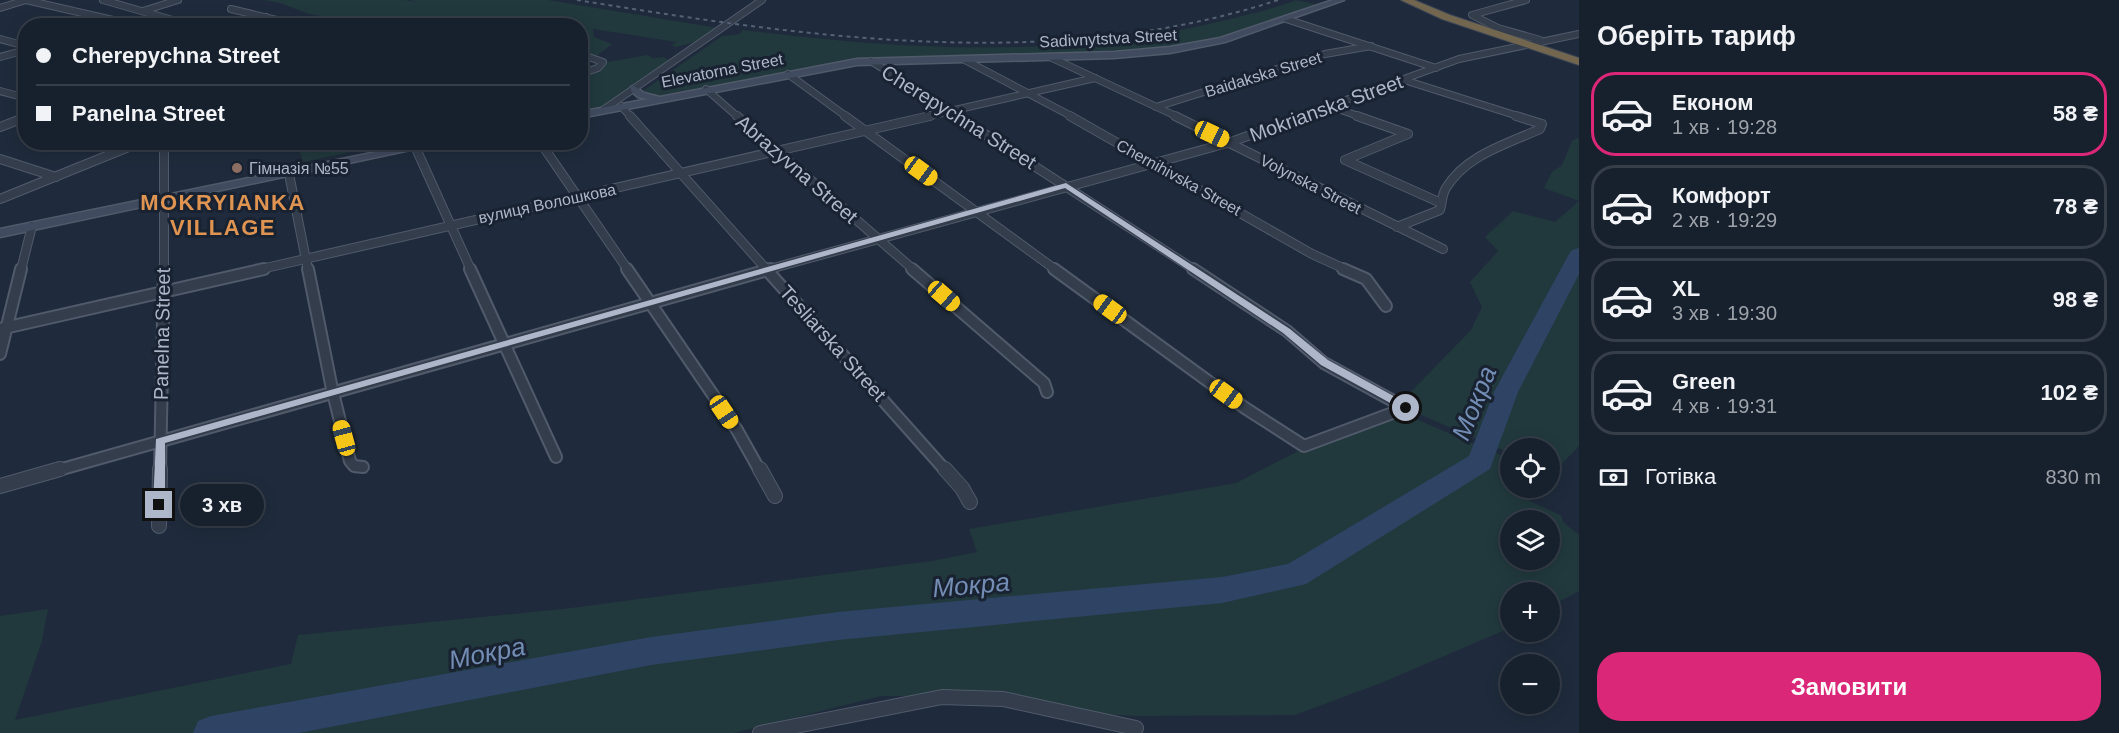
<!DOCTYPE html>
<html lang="uk">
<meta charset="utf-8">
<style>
body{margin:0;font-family:Helvetica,sans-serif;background:#202835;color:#f1f3f6;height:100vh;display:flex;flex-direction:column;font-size:22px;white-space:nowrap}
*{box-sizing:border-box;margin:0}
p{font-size:20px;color:#9ea3aa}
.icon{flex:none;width:33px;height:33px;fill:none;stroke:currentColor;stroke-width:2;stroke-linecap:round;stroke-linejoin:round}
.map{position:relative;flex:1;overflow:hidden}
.details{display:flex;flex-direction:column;background:#17202d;width:540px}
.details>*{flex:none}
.top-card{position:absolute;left:18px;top:18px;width:570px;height:132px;border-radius:24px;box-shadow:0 3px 15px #0003,0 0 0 2px #363e49;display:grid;align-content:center;height:132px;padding:0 18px;background:#17202d}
.fabs{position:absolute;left:1500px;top:438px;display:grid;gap:12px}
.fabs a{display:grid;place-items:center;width:60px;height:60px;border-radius:50%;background:#17202d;box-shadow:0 3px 15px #0003,0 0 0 2px #363e49;font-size:30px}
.end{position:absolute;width:27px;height:27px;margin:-14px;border:8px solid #aeb7c9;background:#111;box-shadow:0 0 0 3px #111}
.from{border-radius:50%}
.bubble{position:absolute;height:42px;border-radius:21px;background:#17202d;box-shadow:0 3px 15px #0003,0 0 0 2px #363e49;font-size:20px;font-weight:700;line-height:42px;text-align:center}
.car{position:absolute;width:18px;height:36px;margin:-18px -9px;border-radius:8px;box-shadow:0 0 4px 2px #0007;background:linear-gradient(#f5c518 24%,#345 0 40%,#f5c518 0 76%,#345 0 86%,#f5c518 0)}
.top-card b{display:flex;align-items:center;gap:21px;height:57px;font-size:22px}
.top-card b+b{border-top:2px solid #363e49}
.top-card i{width:15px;height:15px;background:#f1f3f6}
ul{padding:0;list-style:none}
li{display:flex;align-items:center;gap:18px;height:84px;margin:0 12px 9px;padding:0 6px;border:3px solid #363e49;border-radius:24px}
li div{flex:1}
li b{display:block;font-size:22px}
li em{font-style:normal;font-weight:700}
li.on{border-color:#db2777}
li>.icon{width:54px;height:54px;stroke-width:1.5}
h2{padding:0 18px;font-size:27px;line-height:72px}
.pay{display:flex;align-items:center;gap:15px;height:66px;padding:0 18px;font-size:22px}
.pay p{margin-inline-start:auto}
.button{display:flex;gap:12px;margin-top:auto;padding:12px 18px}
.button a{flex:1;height:69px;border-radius:24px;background:#db2777;color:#fff;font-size:24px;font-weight:700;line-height:69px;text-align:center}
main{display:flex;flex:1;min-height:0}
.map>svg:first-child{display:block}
.green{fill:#21393d;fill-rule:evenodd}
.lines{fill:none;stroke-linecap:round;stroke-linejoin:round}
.river{fill:#2f4364;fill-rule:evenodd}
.street-far3-casing{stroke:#515a6a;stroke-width:8}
.street-far2-casing{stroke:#515a6a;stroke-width:10}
.street-far1-casing{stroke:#515a6a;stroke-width:14}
.street-casing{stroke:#515a6a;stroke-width:16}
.secondary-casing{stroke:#515a6a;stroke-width:3}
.highway-casing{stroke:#3e4757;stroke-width:2}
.street-far3{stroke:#333d4c;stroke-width:6}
.street-far2{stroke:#333d4c;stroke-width:8}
.street-far1{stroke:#333d4c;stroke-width:10}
.street{stroke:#333d4c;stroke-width:14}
.secondary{fill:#414b60;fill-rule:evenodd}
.highway{fill:#73664f;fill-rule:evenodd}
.rail{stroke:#556174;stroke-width:2;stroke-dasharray:4 4;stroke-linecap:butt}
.route{fill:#aeb7c9}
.education-dot{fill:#8d6e63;stroke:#192231;stroke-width:2}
.labels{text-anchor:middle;stroke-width:6;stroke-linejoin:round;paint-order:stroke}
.far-street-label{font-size:16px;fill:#aeb7c9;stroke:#192231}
.far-poi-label{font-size:16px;fill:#aeb7c9;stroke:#192231;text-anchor:start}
.street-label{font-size:20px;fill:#aeb7c9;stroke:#192231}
.far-district-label{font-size:22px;font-weight:bold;letter-spacing:1.5px;fill:#df9452;stroke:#192231}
.near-water-label{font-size:26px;font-style:italic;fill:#738db4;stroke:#192231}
</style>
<main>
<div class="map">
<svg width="1579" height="733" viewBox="0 0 1579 733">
<rect width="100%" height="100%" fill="#1f2b3c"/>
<g class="green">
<polygon points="209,0 405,0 416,2 410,0 548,0 718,28 700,41 675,47 672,45 677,42 593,29 594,37 612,44 597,56 581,51 580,26 466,25 430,17 410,25 391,25 371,19 344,20 309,14 280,3 264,0"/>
<path d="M1296 0 1319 5 1198 44 1136 52 846 62 663 95 653 96 643 91 722 36 739 34 743 30C902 50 1069 60 1226 20 1249 14 1274 9 1296 0Z"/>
<polygon points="647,55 653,58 664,57 669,61 668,65 602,108 581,112 581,72 591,65"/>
<polygon points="1577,138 1579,139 1579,446 1554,472 1550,470 1550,448 1510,448 1510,453 1398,405 1471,330 1482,307 1470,282 1498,251 1485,237 1513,211 1555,222 1579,201 1544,188 1552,172 1562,165 1572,141"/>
<polygon points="303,142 384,142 385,145 303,162 297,144"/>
<path d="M1411 417 1510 459V488H1537L1515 494 1562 516 1563 522 1579 535V591L1550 607V592H1510V628L1381 683 1295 715 1137 716 1062 712 967 696H881L734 733H0V616L48 609 42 641 15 720 291 664 298 635 563 609 932 561 977 552 969 529 1236 483 1327 436 1380 420ZM1510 520H1550V560H1510Z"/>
</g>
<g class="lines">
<polygon class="river" points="1579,248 1579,274 1518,392 1490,469 1306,584 1222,603 838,640 651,665 299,733 193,733 198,721 211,716 651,637 838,612 1222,577 1288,564 1469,456 1494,392 1569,254 1572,250"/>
<g class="street-far3-casing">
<g id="street-far3">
<polyline points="26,0 139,26"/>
<polyline points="103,0 176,21 163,26"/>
<polyline points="1526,0 1472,15 1498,28 1540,40"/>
<polyline points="0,8 26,0"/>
<polyline points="231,9 302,26"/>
<polyline points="143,11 178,0"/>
<polyline points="1286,19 1436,68"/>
<polyline points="245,26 266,17"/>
<polyline points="0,39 26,46"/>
<polyline points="580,54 603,62 598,68 580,74"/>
<polyline points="0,57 26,50"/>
<polyline points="1050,57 1178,117"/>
<polyline points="963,59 1073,117"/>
<polyline points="871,61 960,117"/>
<polyline points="788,74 847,117"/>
<polyline points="1404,80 1521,117"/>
<polyline points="706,89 738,117"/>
<polyline points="0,91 26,98"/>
<polyline points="621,106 631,117"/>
<polyline points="1330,106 1361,117"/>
<polyline points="1156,107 1325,54 1371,46"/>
<polyline points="603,110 762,0"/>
<polyline points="924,117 1095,78"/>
<polyline points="1299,117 1459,59 1579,34"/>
</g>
</g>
<g class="street-far2-casing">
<g id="street-far2">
<polyline points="630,116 767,270"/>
<polyline points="737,116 914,270"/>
<polyline points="845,116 1056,270"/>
<polyline points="957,116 1195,270"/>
<polyline points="1070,116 1312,254 1347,270"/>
<polyline points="1175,116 1443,249"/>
<polyline points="1357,116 1408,134 1345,160 1441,203"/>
<polyline points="0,127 26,117"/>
<polyline points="164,142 164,270"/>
<polyline points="413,142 471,270"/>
<polyline points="540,142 628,270"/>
<polyline points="0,159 56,177"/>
<polyline points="289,174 308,270"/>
<polyline points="0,199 141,142"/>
<path d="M1397 227 1440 210C1442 203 1442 194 1446 188 1466 155 1507 144 1540 129L1542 124 1516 116"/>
<polyline points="21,270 32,226"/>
<polyline points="257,270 930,116"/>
<polyline points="766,270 1231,142 1303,116"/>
</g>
</g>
<g class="street-far1-casing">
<g id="street-far1">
<polyline points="308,269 332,389 350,461 354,466 363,467"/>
<polyline points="470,269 556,457"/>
<polyline points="627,269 737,430 760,471"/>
<polyline points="766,269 946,471"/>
<polyline points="912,269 1044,383 1047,392"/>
<polyline points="1054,269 1245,408 1304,446 1406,408 1324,363 1287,331 1193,269"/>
<polyline points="1343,269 1366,279 1386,306"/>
<polyline points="0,329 264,269"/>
<polyline points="0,354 21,269"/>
<polyline points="55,471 771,269"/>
<polyline points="160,471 164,269"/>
</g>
</g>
<g class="street-casing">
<g id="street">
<polyline points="760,469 775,496"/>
<polyline points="945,469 962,488 970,502"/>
<polyline points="0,486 60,469"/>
<polyline points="159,526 160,469"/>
<polyline points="760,733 942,697 1003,699 1136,728"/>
</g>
</g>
<g class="secondary-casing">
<g id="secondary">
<polygon points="1333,0 1344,0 1225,42 1170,53 1114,58 857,65 580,118 580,112 648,99 638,97 631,91 631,87 634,86 644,93 660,97 857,59 1114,52 1170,47 1220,38"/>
<polygon points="425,142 448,142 0,237 0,229"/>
</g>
</g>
<g class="highway-casing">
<polygon id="highway" points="1401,0 1414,0 1450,15 1579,58 1579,65 1442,19"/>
</g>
<use href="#street-far3" class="street-far3"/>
<use href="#street-far2" class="street-far2"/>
<use href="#street-far1" class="street-far1"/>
<use href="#street" class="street"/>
<use href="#secondary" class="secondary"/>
<use href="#highway" class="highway"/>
<path class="rail" d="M577 0C805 37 1053 74 1278 0"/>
</g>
<polygon class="route" points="1066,183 1290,329 1328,360 1410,405 1410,410 1403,410 1321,365 1283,333 1065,188 165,443 165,505 159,510 153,505 156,439"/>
<circle class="education-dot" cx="237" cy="168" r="6"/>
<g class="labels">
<g class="far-street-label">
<text transform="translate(1108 38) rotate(-3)" y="6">Sadivnytstva Street</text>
<text transform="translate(722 70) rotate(-11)" y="6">Elevatorna Street</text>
<text transform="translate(1263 74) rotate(-17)" y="6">Baidakska Street</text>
<text transform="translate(1179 177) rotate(29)" y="6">Chernihivska Street</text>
<text transform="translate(1311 184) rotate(27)" y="6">Volynska Street</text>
<text transform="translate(547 203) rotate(-12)" y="6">вулиця Волошкова</text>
</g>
<g class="far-poi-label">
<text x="249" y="174">Гімназія №55</text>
</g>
<g class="street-label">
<text transform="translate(1326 108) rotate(-20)" y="7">Mokrianska Street</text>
<text transform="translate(959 117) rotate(32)" y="7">Cherepychna Street</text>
<text transform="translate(797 169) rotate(41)" y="7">Abrazyvna Street</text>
<text transform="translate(162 334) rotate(-89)" y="7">Panelna Street</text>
<text transform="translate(833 343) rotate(48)" y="7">Tesliarska Street</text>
</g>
<g class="far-district-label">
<text x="223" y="210">MOKRYIANKA<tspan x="223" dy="25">VILLAGE</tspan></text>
</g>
<g class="near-water-label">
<text transform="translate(1474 403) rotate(-68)" y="9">Мокра</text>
<text transform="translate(971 585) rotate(-5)" y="9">Мокра</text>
<text transform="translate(487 653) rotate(-11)" y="9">Мокра</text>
</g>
</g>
</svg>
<div class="fabs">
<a><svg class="icon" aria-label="locate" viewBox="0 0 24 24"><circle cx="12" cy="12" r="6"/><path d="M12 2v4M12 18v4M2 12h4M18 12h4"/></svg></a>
<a><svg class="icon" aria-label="layers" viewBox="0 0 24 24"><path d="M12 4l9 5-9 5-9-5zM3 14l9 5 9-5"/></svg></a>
<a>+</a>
<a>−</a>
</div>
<i class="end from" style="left:1406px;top:408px"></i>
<i class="end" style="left:159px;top:505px"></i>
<div class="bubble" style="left:180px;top:484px;width:84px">3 хв</div>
<i class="car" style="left:1212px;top:134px;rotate:115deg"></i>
<i class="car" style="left:921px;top:171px;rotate:126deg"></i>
<i class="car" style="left:944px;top:296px;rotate:131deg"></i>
<i class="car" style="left:1110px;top:309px;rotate:306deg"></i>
<i class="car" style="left:1226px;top:394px;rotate:126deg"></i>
<i class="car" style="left:724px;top:412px;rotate:146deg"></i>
<i class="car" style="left:344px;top:438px;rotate:345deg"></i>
<div class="top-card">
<b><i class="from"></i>Cherepychna Street</b>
<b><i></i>Panelna Street</b>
</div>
</div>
<section class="details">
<h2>Оберіть тариф</h2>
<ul>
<li class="on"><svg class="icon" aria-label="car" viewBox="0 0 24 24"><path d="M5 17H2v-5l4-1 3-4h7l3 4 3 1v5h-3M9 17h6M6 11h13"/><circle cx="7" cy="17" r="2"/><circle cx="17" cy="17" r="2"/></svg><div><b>Економ</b><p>1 хв · 19:28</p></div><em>58 ₴</em></li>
<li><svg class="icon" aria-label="car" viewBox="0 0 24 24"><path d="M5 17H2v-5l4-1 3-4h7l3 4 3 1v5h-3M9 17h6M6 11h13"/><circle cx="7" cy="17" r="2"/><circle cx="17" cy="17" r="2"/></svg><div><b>Комфорт</b><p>2 хв · 19:29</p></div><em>78 ₴</em></li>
<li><svg class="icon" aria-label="car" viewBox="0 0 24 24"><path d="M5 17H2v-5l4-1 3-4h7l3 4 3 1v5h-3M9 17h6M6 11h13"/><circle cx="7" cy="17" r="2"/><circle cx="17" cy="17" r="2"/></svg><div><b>XL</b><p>3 хв · 19:30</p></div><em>98 ₴</em></li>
<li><svg class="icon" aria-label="car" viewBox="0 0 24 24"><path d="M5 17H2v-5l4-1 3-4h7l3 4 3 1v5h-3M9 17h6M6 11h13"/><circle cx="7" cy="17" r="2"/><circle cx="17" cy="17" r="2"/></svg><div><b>Green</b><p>4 хв · 19:31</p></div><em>102 ₴</em></li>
</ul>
<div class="pay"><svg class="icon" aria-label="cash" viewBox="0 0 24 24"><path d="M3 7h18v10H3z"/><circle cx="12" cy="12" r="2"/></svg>Готівка<p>830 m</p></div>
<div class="button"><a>Замовити</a></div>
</section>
</main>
